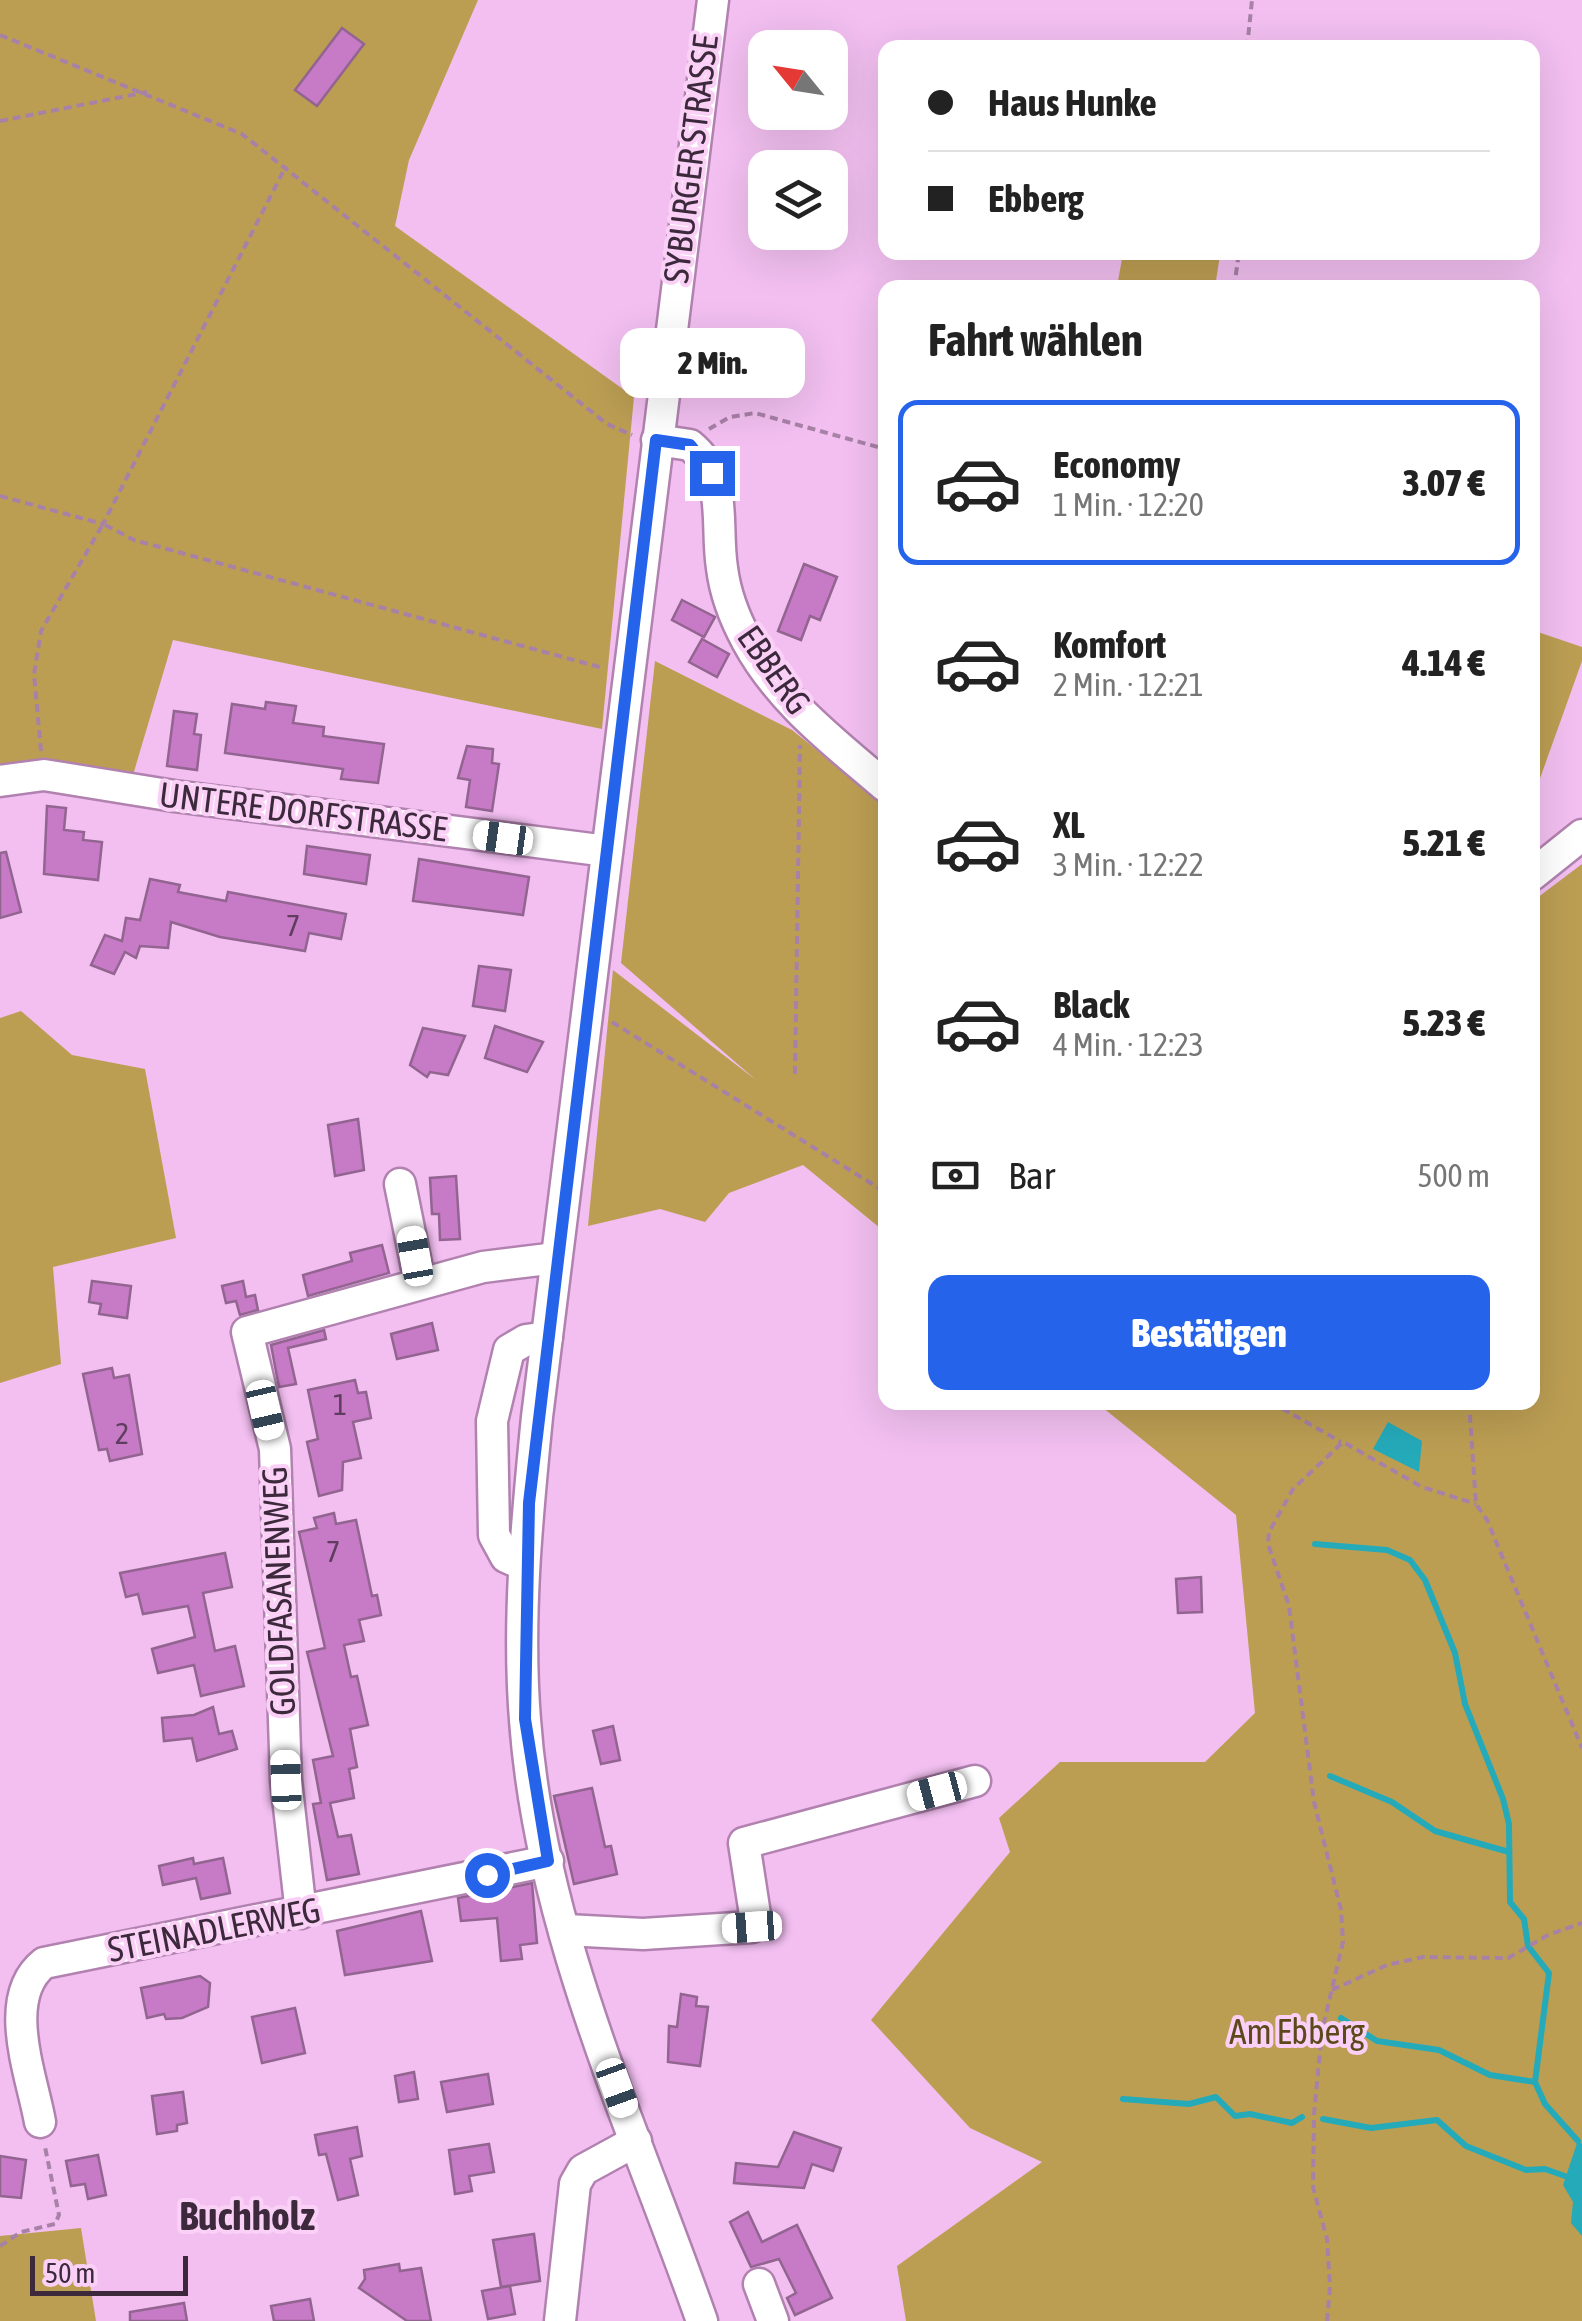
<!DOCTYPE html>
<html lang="de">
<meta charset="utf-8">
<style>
body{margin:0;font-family:"Asap Condensed",sans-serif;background:#f6f6f6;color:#222;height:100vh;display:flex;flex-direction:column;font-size:38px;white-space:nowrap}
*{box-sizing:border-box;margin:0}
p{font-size:32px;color:#767676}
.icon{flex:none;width:55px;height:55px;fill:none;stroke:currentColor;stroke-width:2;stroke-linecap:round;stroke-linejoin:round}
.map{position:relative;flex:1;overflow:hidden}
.details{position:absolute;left:878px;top:280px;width:662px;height:1130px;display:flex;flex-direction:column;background:#fff;border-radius:20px;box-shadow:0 10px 40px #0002}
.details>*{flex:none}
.top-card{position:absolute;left:878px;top:40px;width:662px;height:220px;border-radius:20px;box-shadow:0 10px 40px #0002;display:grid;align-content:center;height:220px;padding:0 50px;background:#fff}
.needle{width:65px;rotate:300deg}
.tools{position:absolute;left:748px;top:30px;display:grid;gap:20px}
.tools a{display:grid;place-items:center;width:100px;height:100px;border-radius:20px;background:#fff;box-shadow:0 10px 40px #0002;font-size:50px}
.scale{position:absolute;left:30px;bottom:25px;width:158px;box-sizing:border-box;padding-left:10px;border:5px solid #3c293c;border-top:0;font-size:28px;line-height:35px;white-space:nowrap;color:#3c293c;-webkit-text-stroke:8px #fad0f7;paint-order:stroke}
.end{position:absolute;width:45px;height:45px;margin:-22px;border:12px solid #2563eb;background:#fff;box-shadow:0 0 0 5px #fff}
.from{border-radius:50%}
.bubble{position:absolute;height:70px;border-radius:20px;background:#fff;box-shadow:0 10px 40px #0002;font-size:32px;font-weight:800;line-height:70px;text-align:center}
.car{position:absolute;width:30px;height:60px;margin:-30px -15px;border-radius:12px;box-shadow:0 0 8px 2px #0007;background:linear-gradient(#fff 24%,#345 0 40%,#fff 0 76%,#345 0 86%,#fff 0)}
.top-card b{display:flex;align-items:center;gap:35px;height:95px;font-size:38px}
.top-card b+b{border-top:2px solid #e0e0e0}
.top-card i{width:25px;height:25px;background:#222}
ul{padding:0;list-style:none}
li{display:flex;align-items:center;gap:30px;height:165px;margin:0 20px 15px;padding:0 30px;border:5px solid transparent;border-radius:20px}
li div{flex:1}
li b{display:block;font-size:38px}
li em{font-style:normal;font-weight:800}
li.active{border-color:#2563eb}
li>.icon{width:90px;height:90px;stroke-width:1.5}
h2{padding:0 50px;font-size:45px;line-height:120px}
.pay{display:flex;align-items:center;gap:25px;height:110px;padding:0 50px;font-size:38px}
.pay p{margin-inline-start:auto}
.action{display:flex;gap:20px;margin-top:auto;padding:20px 50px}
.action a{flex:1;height:115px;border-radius:20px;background:#2563eb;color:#fff;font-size:40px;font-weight:800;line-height:115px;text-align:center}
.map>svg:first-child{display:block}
.green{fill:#bc9e53}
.water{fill:#25aaba}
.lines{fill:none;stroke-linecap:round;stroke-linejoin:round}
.stream{stroke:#25aaba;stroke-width:6}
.building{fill:#c77ac5;stroke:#926490;stroke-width:2.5}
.minor-casing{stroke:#b182af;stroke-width:35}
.path{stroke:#a781a6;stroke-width:4;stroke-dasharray:8 5;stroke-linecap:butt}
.minor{stroke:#fff;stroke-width:30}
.route{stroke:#2563eb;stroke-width:12}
.labels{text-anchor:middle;stroke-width:8;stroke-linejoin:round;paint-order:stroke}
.number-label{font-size:30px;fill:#5f3d5e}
.street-label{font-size:35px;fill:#3c293c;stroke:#fad0f7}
.park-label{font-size:35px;fill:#5b491c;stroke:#fad0f7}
.quarter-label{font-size:40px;font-weight:bold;fill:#3c293c;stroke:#fad0f7}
</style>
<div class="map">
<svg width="1582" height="2321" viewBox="0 0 1582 2321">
<rect width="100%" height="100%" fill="#f2bff0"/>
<g class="green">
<polygon points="0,0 478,0 409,160 395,226 634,397 602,729 173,640 133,775 0,774"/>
<polygon points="1206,252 1220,255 1215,287 1117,287 1123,253"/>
<polygon points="1532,630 1582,647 1582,661 1533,798"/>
<polygon points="655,661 792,730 885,805 885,1232 803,1165 729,1193 705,1222 660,1209 588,1226 613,970 756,1080 621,963"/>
<polygon points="1582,864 1582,2321 906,2321 897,2266 1042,2162 970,2128 871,2020 1010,1852 999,1818 1060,1762 1205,1762 1255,1713 1236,1515 1097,1403 1532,1402 1533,901"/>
<polygon points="21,1011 72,1055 145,1069 176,1238 53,1267 61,1364 0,1383 0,1018"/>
<polygon points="81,2228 96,2321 0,2321 0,2236"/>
</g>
<g class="water">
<polygon points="1388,1422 1422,1441 1419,1472 1373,1449"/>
<polygon points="1578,2140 1582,2144 1582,2236 1571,2223 1573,2202 1563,2185"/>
</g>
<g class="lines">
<g class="stream">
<polyline points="1315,1544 1387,1550 1410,1560 1425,1580 1455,1653 1465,1704 1503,1799 1509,1824 1510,1902 1524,1919 1528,1946 1549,1973 1535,2082 1545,2104 1578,2141"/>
<polyline points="1330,1776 1392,1802 1435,1831 1509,1852"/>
<polyline points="1341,2018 1377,2041 1439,2050 1490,2075 1535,2082"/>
<polyline points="1123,2099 1189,2104 1216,2097 1235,2116 1250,2114 1292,2123 1302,2117"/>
<polyline points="1323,2119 1371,2128 1437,2120 1466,2146 1526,2170 1545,2169 1565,2176"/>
</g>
</g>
<g class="building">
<polygon points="342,28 364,44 317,106 295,90"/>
<polygon points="804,564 837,577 820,620 810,616 801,640 778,631"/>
<polygon points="682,600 715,617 704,637 672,620"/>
<polygon points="702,639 729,654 717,677 689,662"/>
<polygon points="266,702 296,706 293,723 324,727 323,736 384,744 378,783 341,779 343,769 225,753 232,704 265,709"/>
<polygon points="174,711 197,714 194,734 201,735 197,770 167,766"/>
<polygon points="467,746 493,749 492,763 499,764 492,811 466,807 470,780 458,778"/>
<polygon points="47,806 66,808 64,830 84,832 83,840 102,842 98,880 44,874"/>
<polygon points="307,846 370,855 366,884 304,874"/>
<polygon points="6,852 21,912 0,918 0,853"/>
<polygon points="419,859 529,877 523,915 413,901"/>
<polygon points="150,879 180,885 178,892 226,901 228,892 346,914 341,939 309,933 305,951 220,937 171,922 168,948 140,946 136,958 125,952 114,974 91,965 105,935 122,941 126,918 140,920"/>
<polygon points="479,966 511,970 505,1011 473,1006"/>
<polygon points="495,1026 543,1042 527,1072 485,1058"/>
<polygon points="423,1028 465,1036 448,1075 430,1072 427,1077 410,1065"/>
<polygon points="358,1119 364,1170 335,1176 328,1125"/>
<polygon points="456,1176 460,1239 440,1240 439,1214 432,1214 430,1178"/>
<polygon points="382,1245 389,1273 308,1296 303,1275 352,1261 350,1253"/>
<polygon points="92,1281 131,1286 127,1318 99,1314 101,1304 89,1302"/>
<polygon points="243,1281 246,1297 255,1295 258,1310 240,1315 236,1301 226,1303 222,1286"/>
<polygon points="432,1323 438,1350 397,1359 391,1334"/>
<polygon points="324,1330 326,1339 288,1348 296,1384 279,1387 271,1345"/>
<polygon points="112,1368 114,1378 129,1375 142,1454 110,1461 107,1449 99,1450 83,1374"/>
<polygon points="355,1380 358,1393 366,1392 371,1418 353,1422 361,1458 343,1462 342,1490 319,1496 307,1442 318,1439 308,1390"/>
<polygon points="334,1513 336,1524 356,1520 372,1596 377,1595 381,1615 359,1620 364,1641 344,1645 351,1677 357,1676 368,1725 350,1729 357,1767 349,1769 354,1798 330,1803 338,1837 351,1835 359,1874 327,1880 313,1804 321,1803 313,1760 333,1756 307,1652 325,1648 299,1532 317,1528 314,1518"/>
<polygon points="225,1553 232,1587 203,1593 215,1651 235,1646 244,1686 201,1696 194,1665 158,1673 152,1649 195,1637 188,1606 143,1614 138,1594 126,1597 120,1573"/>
<polygon points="1201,1577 1202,1612 1178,1613 1176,1579"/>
<polygon points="213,1707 219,1734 232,1731 237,1749 197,1761 192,1738 164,1741 162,1718 194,1715"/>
<polygon points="613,1726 620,1760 601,1764 593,1731"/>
<polygon points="592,1788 605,1847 611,1846 617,1874 574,1884 554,1796"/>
<polygon points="193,1858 194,1864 223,1858 230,1893 201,1899 196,1878 163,1885 159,1866"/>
<polygon points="532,1883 537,1943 520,1945 522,1959 501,1961 497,1918 461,1921 458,1898"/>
<polygon points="421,1911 432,1961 345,1975 337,1931"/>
<polygon points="200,1976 210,1983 208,2007 182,2018 166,2019 164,2014 147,2018 141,1988"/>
<polygon points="681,1994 697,1997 696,2006 708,2007 700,2066 668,2062 669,2026 677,2027"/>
<polygon points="295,2008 305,2053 262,2063 252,2017"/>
<polygon points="414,2072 418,2099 399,2102 395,2076"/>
<polygon points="488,2074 493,2104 447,2112 441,2082"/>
<polygon points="183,2092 187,2123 177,2125 177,2131 157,2134 152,2096"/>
<polygon points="357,2127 362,2156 350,2159 358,2195 338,2200 326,2154 319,2155 315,2135"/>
<polygon points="794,2132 841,2148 833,2171 812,2164 804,2188 734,2183 736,2163 778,2167"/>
<polygon points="489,2144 494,2172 469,2176 472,2191 455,2194 449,2150"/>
<polygon points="98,2155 106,2195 88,2199 85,2184 71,2186 66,2161"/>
<polygon points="0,2156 26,2160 21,2198 0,2196"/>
<polygon points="748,2212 762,2242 797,2225 832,2298 795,2315 787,2298 796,2293 779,2259 751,2267 730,2222"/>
<polygon points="534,2234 540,2281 501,2287 493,2240"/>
<polygon points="399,2264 400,2271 421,2268 431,2321 407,2321 359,2288 365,2279 364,2270"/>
<polygon points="510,2286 515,2314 488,2319 482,2291"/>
<polygon points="310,2299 314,2321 274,2321 271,2306"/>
<polygon points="184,2303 187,2321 130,2321 130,2312"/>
</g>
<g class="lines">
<g class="minor-casing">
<g id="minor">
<path d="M657 440 690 445C729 477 715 524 722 568 725 592 735 619 747 641 780 702 834 742 885 786"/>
<polyline points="0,781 44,775 174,796 607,851"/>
<polyline points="1532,875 1582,835"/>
<polyline points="400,1184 420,1283"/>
<polyline points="524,1565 506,1557 494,1535 492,1421 509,1350 526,1340 547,1337"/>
<polyline points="301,1913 286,1780 275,1449 247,1332 483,1267 556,1258"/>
<polyline points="566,1930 643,1934 752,1927 756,1921 744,1843 975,1781"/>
<path d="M40 2122C32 2076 0 1998 44 1963L548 1861"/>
<polyline points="759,2284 773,2321"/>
<polyline points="560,2321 575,2184 583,2170 636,2141"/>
<path d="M702 2321C633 2125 540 1930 525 1720 517 1619 527 1518 537 1417L713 0"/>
</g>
</g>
<g class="path">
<polyline points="0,35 242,134 607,424 632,435"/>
<polyline points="1247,48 1252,0"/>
<polyline points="0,121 147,92"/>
<polyline points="1234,288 1239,252"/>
<polyline points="709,429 730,417 755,413 885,449"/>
<polyline points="0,496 103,524 286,166"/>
<polyline points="41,751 34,674 41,631 103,524 134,540 603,668"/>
<polyline points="612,1022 885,1192"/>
<polyline points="795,1074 800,745"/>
<polyline points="1271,1402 1341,1442"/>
<polyline points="1469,1402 1476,1504 1487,1520 1582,1748"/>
<polyline points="1332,1990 1387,1965 1423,1957 1508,1958 1548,1935 1582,1923"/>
<polyline points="0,2246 21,2232 55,2224 59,2215 45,2147"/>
<polyline points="1327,2321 1330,2287 1327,2239 1313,2187 1314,2114 1322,2031 1343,1942 1341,1910 1314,1802 1289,1606 1268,1544 1269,1532 1293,1489 1343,1442 1422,1487 1476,1504"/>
</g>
<use href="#minor" class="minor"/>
</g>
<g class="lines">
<polyline class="route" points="487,1875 548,1861 525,1719 529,1503 656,440 690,445 712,473"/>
</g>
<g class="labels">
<g class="number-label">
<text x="293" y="936">7</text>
<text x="340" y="1415">1</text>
<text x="122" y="1444">2</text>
<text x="333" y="1562">7</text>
</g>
<g class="street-label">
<text transform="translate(691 159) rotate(-83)" y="12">SYBURGER STRASSE</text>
<text transform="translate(774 670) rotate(55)" y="12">EBBERG</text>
<text transform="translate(303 812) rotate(7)" y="12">UNTERE DORFSTRASSE</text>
<text transform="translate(279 1591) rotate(-92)" y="12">GOLDFASANENWEG</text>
<text transform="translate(214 1930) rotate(-11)" y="12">STEINADLERWEG</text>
</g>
<g class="park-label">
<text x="1297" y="2044">Am Ebberg</text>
</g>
<g class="quarter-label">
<text x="247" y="2230">Buchholz</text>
</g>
</g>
</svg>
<div class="tools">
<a><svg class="needle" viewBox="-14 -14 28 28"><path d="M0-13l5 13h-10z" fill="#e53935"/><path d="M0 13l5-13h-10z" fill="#767676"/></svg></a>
<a><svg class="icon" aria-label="layers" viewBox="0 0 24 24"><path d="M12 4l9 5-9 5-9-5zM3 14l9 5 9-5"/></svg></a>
</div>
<div class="scale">50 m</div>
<i class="end from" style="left:487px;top:1875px"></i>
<i class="end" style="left:712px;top:473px"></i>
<div class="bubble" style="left:620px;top:328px;width:185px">2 Min.</div>
<i class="car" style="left:503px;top:838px;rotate:278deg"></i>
<i class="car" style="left:415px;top:1256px;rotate:350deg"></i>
<i class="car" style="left:265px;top:1410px;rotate:167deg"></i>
<i class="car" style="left:286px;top:1780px;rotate:358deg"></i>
<i class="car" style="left:937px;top:1791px;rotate:255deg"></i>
<i class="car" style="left:752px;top:1927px;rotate:266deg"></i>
<i class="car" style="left:617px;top:2088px;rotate:160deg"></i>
<div class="top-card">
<b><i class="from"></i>Haus Hunke</b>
<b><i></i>Ebberg</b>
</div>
<section class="details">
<h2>Fahrt wählen</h2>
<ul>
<li class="active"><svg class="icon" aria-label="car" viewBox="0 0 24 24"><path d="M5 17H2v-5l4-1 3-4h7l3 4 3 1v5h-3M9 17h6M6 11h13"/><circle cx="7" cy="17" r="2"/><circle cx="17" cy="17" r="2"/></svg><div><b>Economy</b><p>1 Min. · 12:20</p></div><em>3.07 €</em></li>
<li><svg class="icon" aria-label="car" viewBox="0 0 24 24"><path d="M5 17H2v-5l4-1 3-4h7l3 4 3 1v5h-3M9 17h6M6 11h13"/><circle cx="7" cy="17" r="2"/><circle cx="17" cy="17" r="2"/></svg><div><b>Komfort</b><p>2 Min. · 12:21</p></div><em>4.14 €</em></li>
<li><svg class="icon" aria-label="car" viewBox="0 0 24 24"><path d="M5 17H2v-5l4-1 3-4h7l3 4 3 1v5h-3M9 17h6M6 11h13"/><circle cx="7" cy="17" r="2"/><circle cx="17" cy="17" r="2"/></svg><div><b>XL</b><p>3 Min. · 12:22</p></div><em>5.21 €</em></li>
<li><svg class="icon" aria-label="car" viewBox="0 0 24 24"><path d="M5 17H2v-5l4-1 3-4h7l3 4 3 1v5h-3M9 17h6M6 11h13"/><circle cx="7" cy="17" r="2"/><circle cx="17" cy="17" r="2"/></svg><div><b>Black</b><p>4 Min. · 12:23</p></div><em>5.23 €</em></li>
</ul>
<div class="pay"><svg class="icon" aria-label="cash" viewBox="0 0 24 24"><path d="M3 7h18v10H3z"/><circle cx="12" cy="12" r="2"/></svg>Bar<p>500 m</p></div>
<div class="action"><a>Bestätigen</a></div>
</section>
</div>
